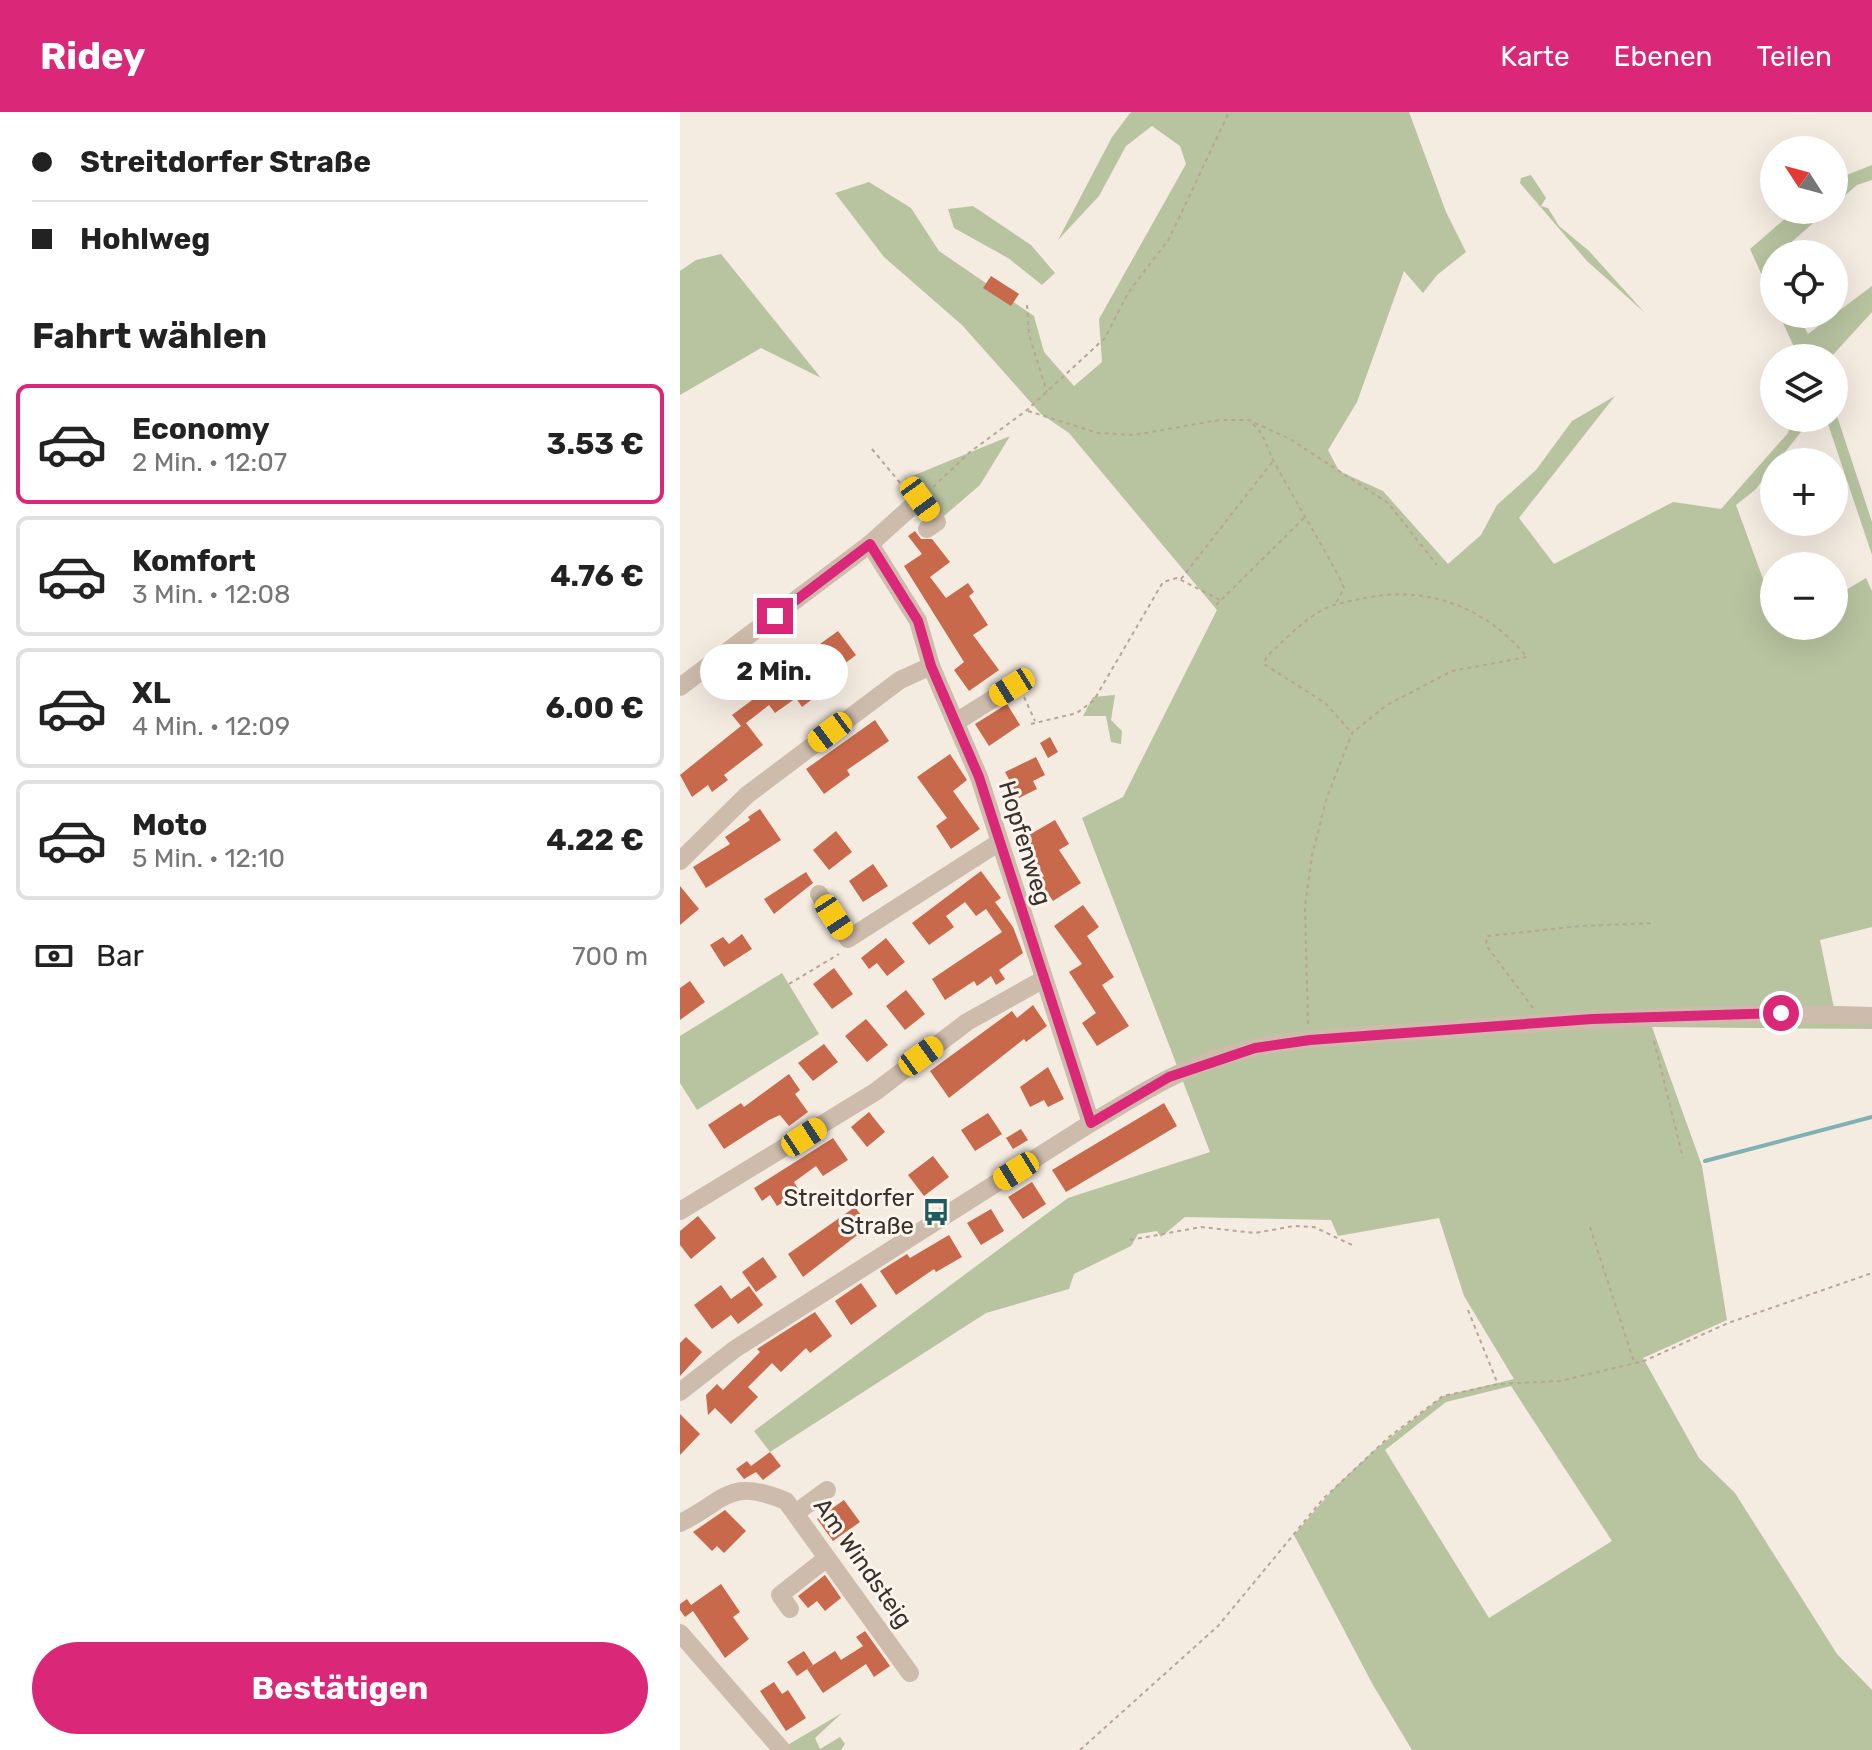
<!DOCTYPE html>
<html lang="de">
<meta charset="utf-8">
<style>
body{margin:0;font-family:Rubik,sans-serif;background:#f2f2f2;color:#222;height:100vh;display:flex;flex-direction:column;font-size:30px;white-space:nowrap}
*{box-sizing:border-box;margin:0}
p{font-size:26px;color:#767676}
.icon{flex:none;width:44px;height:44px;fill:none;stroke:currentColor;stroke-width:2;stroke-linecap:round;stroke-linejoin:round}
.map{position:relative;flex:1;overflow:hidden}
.side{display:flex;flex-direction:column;background:#fff;width:680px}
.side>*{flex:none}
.guide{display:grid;align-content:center;height:176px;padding:0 32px;background:#fff}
.needle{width:52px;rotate:306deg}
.tools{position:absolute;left:1080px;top:24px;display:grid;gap:16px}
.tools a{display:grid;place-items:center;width:88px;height:88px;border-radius:50%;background:#fff;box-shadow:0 8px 32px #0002;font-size:40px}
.end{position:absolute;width:36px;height:36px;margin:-18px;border:10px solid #db2777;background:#fff;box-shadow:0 0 0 4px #fff}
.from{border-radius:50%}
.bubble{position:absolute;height:56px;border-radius:28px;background:#fff;box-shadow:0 8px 32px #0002;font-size:26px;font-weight:700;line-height:56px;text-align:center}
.car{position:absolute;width:24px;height:48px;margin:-24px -12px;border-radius:10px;box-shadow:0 0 6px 2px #0007;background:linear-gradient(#f5c518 24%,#345 0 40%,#f5c518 0 76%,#345 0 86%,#f5c518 0)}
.guide b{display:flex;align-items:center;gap:28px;height:76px;font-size:30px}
.guide b+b{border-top:2px solid #e0e0e0}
.guide i{width:20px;height:20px;background:#222}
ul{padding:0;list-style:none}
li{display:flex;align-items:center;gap:24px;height:120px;margin:0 16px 12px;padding:0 16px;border:4px solid #e0e0e0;border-radius:12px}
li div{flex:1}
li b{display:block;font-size:30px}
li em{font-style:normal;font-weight:700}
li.on{border-color:#db2777}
li>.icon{width:72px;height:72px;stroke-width:1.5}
h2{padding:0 32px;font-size:36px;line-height:96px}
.pay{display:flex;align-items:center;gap:20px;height:88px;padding:0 32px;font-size:30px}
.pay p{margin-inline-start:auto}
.button{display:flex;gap:16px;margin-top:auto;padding:16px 32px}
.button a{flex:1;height:92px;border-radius:48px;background:#db2777;color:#fff;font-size:32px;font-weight:700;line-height:92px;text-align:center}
header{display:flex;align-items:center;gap:48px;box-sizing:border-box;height:112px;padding:0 40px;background:#db2777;color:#fff}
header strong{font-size:38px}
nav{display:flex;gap:44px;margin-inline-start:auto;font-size:28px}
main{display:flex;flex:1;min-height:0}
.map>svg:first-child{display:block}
.green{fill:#b8c4a0;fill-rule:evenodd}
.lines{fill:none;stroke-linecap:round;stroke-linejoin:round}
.stream{stroke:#7fb0b2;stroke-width:4}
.building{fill:#c8694b}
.path{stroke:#b9a596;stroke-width:2;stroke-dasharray:4 4;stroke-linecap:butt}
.minor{stroke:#cdbbac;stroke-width:18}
.route{stroke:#db2777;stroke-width:10}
.labels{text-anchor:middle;stroke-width:6;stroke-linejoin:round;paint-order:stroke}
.street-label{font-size:24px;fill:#3b302b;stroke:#fbf5ee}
.poi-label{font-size:24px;fill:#3b302b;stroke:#fbf5ee;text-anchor:end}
</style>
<header>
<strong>Ridey</strong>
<nav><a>Karte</a><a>Ebenen</a><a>Teilen</a></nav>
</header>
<main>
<section class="side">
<div class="guide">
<b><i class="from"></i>Streitdorfer Straße</b>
<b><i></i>Hohlweg</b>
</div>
<h2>Fahrt wählen</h2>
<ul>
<li class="on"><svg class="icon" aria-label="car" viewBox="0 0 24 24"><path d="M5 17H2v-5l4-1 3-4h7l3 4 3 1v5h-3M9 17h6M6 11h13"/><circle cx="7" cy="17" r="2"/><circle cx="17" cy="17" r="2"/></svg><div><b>Economy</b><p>2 Min. · 12:07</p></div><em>3.53 €</em></li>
<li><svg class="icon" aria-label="car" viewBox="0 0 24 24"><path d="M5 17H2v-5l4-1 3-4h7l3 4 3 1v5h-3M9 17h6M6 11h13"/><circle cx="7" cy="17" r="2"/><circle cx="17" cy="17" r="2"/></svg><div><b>Komfort</b><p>3 Min. · 12:08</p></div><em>4.76 €</em></li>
<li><svg class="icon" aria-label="car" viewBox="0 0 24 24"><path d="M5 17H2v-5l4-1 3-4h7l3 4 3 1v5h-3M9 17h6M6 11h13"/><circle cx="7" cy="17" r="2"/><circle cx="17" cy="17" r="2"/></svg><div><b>XL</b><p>4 Min. · 12:09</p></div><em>6.00 €</em></li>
<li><svg class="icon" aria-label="car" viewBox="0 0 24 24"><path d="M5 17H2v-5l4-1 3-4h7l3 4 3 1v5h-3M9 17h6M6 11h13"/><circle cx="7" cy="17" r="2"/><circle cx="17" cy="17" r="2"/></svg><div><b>Moto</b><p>5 Min. · 12:10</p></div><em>4.22 €</em></li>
</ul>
<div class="pay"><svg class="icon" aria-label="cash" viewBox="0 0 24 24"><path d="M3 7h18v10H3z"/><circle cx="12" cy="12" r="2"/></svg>Bar<p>700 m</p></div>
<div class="button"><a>Bestätigen</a></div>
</section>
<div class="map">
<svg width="1192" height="1638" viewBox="0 0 1192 1638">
<rect width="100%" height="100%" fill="#f4ebe1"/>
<g class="green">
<path d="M451 0H729L766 100 786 140 757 163 743 181 724 159 677 290 648 338 659 359 703 379 768 452 801 423 817 393 856 358 892 309 935 284 839 406 874 452 993 390 1041 397 1108 321 1113 306H1132L1075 378 1056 393 1094 497V514H1154V485L1186 466 1192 479V815L1140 828 1154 896H1192V917L972 915 1022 1054 1047 1208 963 1246 1019 1346 1055 1381 1157 1542 1192 1578V1638H732L693 1573 614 1423 656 1374 697 1336 763 1284 834 1267 784 1184 759 1106 658 1124 651 1108 505 1105 481 1125 477 1119 458 1122 451 1134 394 1162 389 1177 306 1201 90 1340 74 1319 388 1086 530 1040 402 706 443 685 537 498 389 321 361 302 282 213 204 145 155 81 189 70 231 96 259 139 354 204 364 240 394 274 422 250 419 207 506 52 500 34 472 14 446 34 419 84 378 128 432 25ZM831 1274 932 1429 809 1506 705 1338 766 1290Z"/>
<polygon points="1192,53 1192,68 1177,73 1154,93 1154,68"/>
<polygon points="851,63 866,86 861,94 868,96 879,114 909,139 965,201 907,149 840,71 841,66"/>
<polygon points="293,94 351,133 375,161 362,173 328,146 274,116 268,97"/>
<polygon points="1115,98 1148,98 1089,150 1094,160 1094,190 1070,137"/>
<polygon points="41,142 141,266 81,236 0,283 0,159 16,148"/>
<polygon points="1192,174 1192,200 1150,246 1119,246 1099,202 1117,202 1128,222"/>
<polygon points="1154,295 1192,410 1192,443 1146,306 1154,306"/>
<polygon points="330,324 300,373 257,410 225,367"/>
<polygon points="435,583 431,608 442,619 441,632 431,630 426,604 403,604 413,585"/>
<polygon points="102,861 139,922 17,998 0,971 0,924"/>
<polygon points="162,1601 135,1626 140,1637 160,1625 165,1632 161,1638 99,1638"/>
</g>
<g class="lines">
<polyline class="stream" points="1025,1049 1192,1005"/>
</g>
<g class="building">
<polygon points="311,164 339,182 331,194 303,176"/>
<polygon points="235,419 241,427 252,427 270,450 250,465 266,486 288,471 294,480 289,484 308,513 293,523 319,558 289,579 274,558 284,550 224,454 242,442 228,424"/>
<polygon points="158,519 176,543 134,575 139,582 122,595 116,586 95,601 89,593 66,611 83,633 44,663 48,668 32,680 28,673 12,685 0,663 61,614 52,603 129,546 126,542"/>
<polygon points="327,592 340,613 309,634 295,612"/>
<polygon points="195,608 209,629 167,658 170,663 144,682 126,657"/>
<polygon points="370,625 378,640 368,646 360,631"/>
<polygon points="270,642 287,668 273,679 300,717 271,737 256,714 267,706 237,665"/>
<polygon points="356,645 365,663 353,669 357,677 339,686 325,660"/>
<polygon points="80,697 101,728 26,776 13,755 50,732 45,725 70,708 68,705"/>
<polygon points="375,708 389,732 379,738 401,771 373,789 359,768 364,764 342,727"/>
<polygon points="156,719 172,740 149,758 133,738"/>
<polygon points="193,752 208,774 183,790 169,769"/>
<polygon points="301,759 321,786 315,790 333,815 343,841 319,858 325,867 316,873 311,864 297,874 294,869 265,888 252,867 322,820 306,797 296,804 285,790 266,804 274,815 249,833 232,811"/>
<polygon points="126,760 133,771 94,802 84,787"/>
<polygon points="0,774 19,797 0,813"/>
<polygon points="403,793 419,815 407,824 434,865 422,873 449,914 417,934 402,911 416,901 389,860 402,852 374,814"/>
<polygon points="62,822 72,837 44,855 30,833 43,825 49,832"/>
<polygon points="206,826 225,850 207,864 197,851 189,857 181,846"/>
<polygon points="154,856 173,882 152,897 133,872"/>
<polygon points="10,869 25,890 0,908 0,876"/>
<polygon points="226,878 245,902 225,918 206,894"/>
<polygon points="353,893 367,914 346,930 344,927 269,986 250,959 332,899 337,906"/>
<polygon points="186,907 208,933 187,950 165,924"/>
<polygon points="144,932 158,950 133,969 118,951"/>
<polygon points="368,955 384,987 368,995 364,988 350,995 340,975"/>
<polygon points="109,962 120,978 115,982 128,1000 109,1014 100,1003 89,1008 44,1037 28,1013 61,991 64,995"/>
<polygon points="484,991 497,1014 386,1080 372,1058"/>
<polygon points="189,1000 205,1020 187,1035 171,1015"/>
<polygon points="308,1001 322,1022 295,1039 281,1018"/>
<polygon points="341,1017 348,1028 333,1037 326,1026"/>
<polygon points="153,1026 168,1048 143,1064 136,1054 114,1070 120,1080 97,1094 90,1083 82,1089 74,1076"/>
<polygon points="253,1044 269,1065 244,1084 228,1063"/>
<polygon points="352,1070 366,1092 343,1107 328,1085"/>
<polygon points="175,1095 189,1114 123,1165 108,1142"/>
<polygon points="311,1097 324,1119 301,1133 287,1111"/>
<polygon points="18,1104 36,1126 11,1147 0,1133 0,1119"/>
<polygon points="269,1123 282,1145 256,1160 254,1157 216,1183 200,1159 227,1142 230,1146"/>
<polygon points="83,1145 97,1165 76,1180 62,1160"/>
<polygon points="181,1171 197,1194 171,1213 155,1189"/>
<polygon points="41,1173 51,1187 69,1174 83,1193 58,1212 51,1203 32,1217 14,1193"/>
<polygon points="135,1200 152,1224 130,1241 126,1236 101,1260 92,1251 68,1275 78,1285 51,1312 35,1296 28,1303 26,1283 37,1272 43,1278 80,1240 77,1237"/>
<polygon points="6,1225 22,1240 0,1264 0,1231"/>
<polygon points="0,1302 20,1322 0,1343"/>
<polygon points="90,1340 101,1354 83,1368 76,1360 64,1367 56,1357 67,1349 71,1354"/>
<polygon points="164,1388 180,1410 153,1429 137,1407"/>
<polygon points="45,1398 66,1419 44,1441 37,1434 32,1439 13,1420"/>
<polygon points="145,1463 161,1486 145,1499 137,1489 128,1496 118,1484"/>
<polygon points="41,1472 60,1500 53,1505 69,1527 45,1546 13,1499 5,1505 0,1498 0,1492 7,1487 11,1493"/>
<polygon points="185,1519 210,1554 194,1565 186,1552 143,1581 127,1557 155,1539 161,1548 183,1534 176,1525"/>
<polygon points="124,1539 133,1553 117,1564 107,1550"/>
<polygon points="94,1570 102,1582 108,1578 126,1606 106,1619 80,1579"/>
</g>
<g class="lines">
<g class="path">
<polyline points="347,193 349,223 367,280"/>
<polyline points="348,299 418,321 454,323 539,308 569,308 610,327 708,391 757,453"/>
<path d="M573 312C585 323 587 336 594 350 616 390 639 427 660 467L664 476 656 491"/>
<polyline points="192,337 226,378"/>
<polyline points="253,375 290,340 347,298 425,226 448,181 489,127 549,0"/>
<polyline points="501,467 593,349"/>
<polyline points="536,493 626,404"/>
<polyline points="344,585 355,609"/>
<polyline points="351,612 397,601 414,588 483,470 497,466 542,489"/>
<polyline points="109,872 159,842"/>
<polyline points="853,896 806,833 807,824 901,814 975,811"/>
<path d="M628 912 625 794 632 744 647 685 672 621 707 593 772 559 847 545C805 494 745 472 680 487 667 490 651 492 639 500 620 511 603 530 587 544L584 552 645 591 672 621"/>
<polyline points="974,929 1003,1046"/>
<polyline points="910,1115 954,1250"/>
<polyline points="450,1128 521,1115 575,1121 614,1114 634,1115 672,1133"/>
<polyline points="788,1198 817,1270"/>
<polyline points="400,1638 538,1514 643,1387 709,1325 763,1284 819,1272 880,1269 964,1249 1048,1211 1192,1161"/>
</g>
<g class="minor">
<polyline points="190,432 238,509 251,554 299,665 411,1011"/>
<polyline points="0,575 190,432 240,387 257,410 247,417"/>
<polyline points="276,610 332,575"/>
<polyline points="0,749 67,683 220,568 251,554"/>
<polyline points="139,782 168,827 318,731"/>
<polyline points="0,1099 195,980 287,910 364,867"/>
<path d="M0 1280 55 1237 411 1011C454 986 493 960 540 945 607 924 681 924 750 919 899 908 1043 899 1192 904"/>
<polyline points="117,1400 147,1378"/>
<path d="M0 1411C47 1388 48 1365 106 1389L230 1561"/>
<polyline points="110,1497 100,1483 147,1446"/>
<polyline points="0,1521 102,1638"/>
</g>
</g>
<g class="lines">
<polyline class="route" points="95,504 190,432 238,509 251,554 299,665 411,1011 489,965 575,936 630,928 912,907 1101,901"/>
</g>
<defs>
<g id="bus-bare" transform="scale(2.16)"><path d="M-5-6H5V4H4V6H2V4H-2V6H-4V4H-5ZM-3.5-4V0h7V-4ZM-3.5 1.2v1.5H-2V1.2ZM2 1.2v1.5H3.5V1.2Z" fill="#1f5a5e" stroke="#fbf5ee" stroke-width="2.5" paint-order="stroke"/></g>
</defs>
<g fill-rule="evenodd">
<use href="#bus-bare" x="256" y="1100"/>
</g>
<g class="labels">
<g class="street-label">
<text transform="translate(345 731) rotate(73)" y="8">Hopfenweg</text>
<text transform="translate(183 1451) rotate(55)" y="8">Am Windsteig</text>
</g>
<g class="poi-label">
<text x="234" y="1094">Streitdorfer<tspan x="234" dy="28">Straße</tspan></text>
</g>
</g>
</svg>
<div class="tools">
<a><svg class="needle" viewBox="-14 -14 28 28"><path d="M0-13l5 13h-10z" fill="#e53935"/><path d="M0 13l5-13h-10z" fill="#767676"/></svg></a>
<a><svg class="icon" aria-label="locate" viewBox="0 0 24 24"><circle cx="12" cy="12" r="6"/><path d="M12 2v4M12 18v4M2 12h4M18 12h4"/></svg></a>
<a><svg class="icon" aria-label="layers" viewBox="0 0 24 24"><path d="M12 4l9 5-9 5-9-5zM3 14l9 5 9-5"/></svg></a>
<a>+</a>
<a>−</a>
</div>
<i class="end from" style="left:1101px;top:901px"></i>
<i class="end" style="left:95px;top:504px"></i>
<div class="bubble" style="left:20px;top:532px;width:148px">2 Min.</div>
<i class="car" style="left:240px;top:387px;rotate:144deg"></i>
<i class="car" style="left:332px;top:575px;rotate:238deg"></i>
<i class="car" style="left:150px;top:620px;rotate:233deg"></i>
<i class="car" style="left:154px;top:805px;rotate:147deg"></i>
<i class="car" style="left:241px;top:944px;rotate:54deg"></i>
<i class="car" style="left:124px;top:1025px;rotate:57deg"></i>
<i class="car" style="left:336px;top:1059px;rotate:238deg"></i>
</div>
</main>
